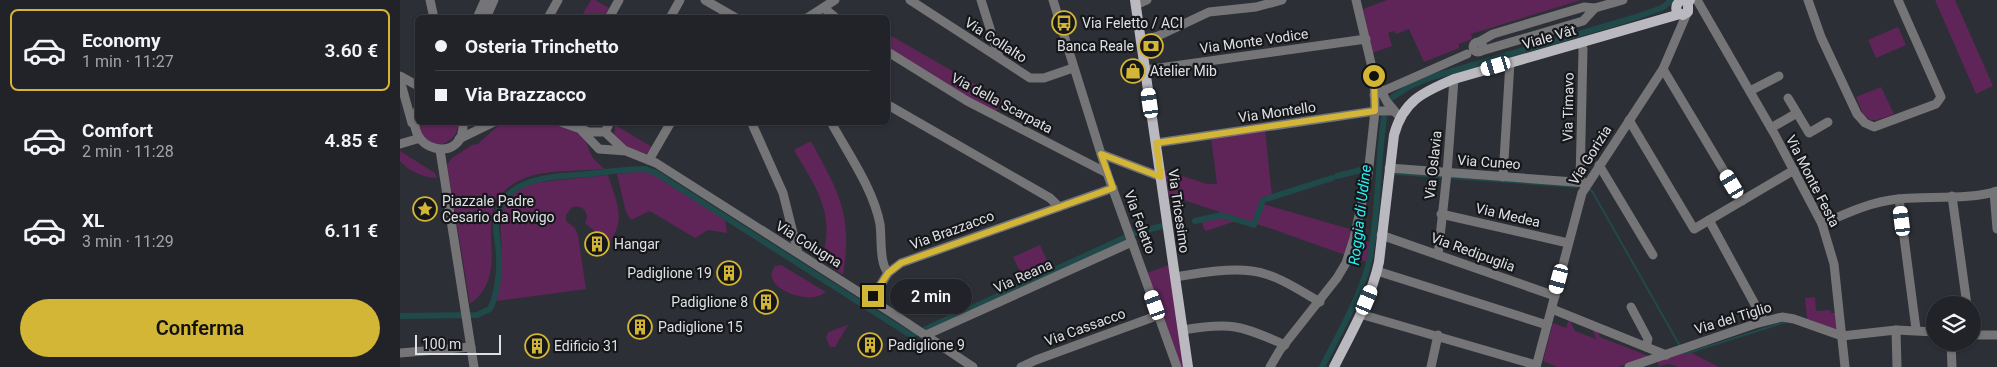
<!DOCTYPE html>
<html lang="it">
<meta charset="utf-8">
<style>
body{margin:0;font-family:Roboto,sans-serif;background:#292b30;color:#f1f3f6;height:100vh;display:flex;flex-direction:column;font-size:19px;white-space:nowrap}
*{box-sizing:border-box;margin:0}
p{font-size:16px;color:#a2a4a8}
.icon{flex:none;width:28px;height:28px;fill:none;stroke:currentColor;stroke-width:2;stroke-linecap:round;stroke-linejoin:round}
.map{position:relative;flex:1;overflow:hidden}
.drawer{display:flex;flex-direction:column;background:#212328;width:400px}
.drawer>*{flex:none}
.top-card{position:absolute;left:15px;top:15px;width:475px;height:110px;border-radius:8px;box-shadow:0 1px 4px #0004,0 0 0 1px #3e4045;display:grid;align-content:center;height:110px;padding:0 20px;background:#212328}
.tools{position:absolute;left:1526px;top:296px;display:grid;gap:10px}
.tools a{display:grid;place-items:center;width:55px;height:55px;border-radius:50%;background:#212328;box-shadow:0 1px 4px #0004,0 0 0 1px #3e4045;font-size:25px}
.scale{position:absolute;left:15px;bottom:12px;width:86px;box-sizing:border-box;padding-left:5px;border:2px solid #dfe0e4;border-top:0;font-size:14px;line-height:18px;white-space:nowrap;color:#dfe0e4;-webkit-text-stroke:4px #16171a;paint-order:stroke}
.end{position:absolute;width:22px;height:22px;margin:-11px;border:6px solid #d3b635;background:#111;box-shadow:0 0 0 2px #111}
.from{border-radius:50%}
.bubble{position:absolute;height:35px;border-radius:18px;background:#212328;box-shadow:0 1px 4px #0004,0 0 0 1px #3e4045;font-size:16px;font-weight:600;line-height:35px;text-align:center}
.car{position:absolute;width:15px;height:30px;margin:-15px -8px;border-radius:6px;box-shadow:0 0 4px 1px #0007;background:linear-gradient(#fff 24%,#345 0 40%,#fff 0 76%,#345 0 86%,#fff 0)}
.top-card b{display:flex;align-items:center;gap:18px;height:48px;font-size:19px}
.top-card b+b{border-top:1px solid #3e4045}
.top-card i{width:12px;height:12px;background:#f1f3f6}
ul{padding:9px 0 0;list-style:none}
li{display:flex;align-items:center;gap:15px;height:82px;margin:0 10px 8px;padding:0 10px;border:2px solid transparent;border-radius:8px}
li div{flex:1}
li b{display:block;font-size:19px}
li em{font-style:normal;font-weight:600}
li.current{border-color:#d3b635}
li>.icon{width:45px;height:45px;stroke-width:1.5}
.action{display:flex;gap:10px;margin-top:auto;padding:10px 20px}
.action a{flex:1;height:58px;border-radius:30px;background:#d3b635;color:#111;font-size:20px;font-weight:600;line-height:58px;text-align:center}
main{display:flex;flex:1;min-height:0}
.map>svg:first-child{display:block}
.green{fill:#5f2558}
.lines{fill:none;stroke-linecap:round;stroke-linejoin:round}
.stream{stroke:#20494a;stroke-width:2}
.canal{stroke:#20494a;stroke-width:6}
.minor{stroke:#757477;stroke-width:9}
.major{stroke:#bbb9c0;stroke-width:10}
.route{stroke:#d3b635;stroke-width:6}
.labels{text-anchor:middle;stroke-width:4.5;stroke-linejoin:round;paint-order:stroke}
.poi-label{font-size:14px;fill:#dfe0e4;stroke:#16171a;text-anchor:start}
.street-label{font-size:14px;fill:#dfe0e4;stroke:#16171a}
.water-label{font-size:15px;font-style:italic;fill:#26f1f5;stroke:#16171a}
</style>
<main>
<section class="drawer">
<ul>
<li class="current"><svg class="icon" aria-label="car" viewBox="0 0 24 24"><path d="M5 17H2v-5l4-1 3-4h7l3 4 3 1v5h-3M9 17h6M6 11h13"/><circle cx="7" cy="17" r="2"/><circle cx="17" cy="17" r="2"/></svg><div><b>Economy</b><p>1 min · 11:27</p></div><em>3.60 €</em></li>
<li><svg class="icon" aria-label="car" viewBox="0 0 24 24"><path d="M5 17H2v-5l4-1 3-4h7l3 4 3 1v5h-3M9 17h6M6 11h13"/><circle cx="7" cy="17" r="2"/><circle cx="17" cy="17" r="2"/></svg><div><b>Comfort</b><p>2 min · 11:28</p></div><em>4.85 €</em></li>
<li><svg class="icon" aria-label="car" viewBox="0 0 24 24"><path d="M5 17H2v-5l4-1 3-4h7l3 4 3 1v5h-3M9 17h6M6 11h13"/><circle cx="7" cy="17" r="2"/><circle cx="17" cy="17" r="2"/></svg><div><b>XL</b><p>3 min · 11:29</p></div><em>6.11 €</em></li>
</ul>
<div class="action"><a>Conferma</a></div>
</section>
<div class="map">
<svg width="1597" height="367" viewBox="0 0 1597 367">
<rect width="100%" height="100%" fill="#2c2f35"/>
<g class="green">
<polygon points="191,0 195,0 209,8 204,17 181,17"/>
<polygon points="987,0 1181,0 1071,34 1072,39 1059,44 1059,48 1024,62 1009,29 996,34 994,31 988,33 992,46 972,53 963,9"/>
<polygon points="1535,0 1555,0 1593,86 1576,94"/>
<polygon points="1498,27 1506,45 1476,58 1468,40"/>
<polygon points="488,34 603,100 595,113 536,80 488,47"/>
<polygon points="1481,87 1494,114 1477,120 1470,120 1463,114 1456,97"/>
<path d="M19 122 58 123C59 142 32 154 21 135 20 132 19 126 19 122Z"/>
<path d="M102 122C127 122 162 119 182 137 188 143 189 152 193 158 196 162 201 165 204 169 183 171 150 170 131 176 55 201 121 267 70 304L47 165 52 158 72 145 78 144Z"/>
<polygon points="215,125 252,147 247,154 223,146 214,138"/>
<polygon points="865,130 872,196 862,199 860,203 953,230 945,255 875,230 768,195 765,170 807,184 817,184 811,138"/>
<path d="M411 141C439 194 453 213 443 275L421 260C437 215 416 188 394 150Z"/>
<path d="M0 151 35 173 37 178C22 177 10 172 0 161Z"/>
<polygon points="244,171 257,176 325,217 327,233 308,230 295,238 250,211 231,220 226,212 217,174"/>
<path d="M208 175C216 202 228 220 207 245L198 234 185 223 187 217C186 208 180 205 172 207L166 215V221L175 228 178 236 186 289 97 301C98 289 101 275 102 263 103 227 89 203 131 183Z"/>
<polygon points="821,216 836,221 806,231 805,229 804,229 801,220"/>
<polygon points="958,240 970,242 967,262 952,257"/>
<polygon points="640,245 651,269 625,281 613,257"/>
<path d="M381 265 426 292C423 294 419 296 415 297 400 300 360 287 375 266Z"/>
<polygon points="769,265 784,367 780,367 747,273"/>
<polygon points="1415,297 1416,311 1430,310 1431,313 1436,313 1438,331 1407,319 1405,298"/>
<polygon points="1169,319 1175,331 1196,339 1192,329 1198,331 1200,337 1251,357 1218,367 1157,367 1143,361 1153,323 1166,328"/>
<polygon points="448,325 435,347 430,347 426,338 428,332"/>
<polygon points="1288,351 1319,367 1278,367 1269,364 1259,366 1257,360"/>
</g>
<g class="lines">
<g class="stream">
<polyline points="995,174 1041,177"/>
<polyline points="978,175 980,175"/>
<polyline points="1051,178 1177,187"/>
<polyline points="1190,190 1192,191 1280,346"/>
<polyline points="1284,352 1285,354 1385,322"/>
</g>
<g class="canal">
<polyline points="993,97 1010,86 1029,78 1233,18 1262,8 1272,0"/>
<polyline points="937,176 961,170 965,174"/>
<polyline points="795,221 821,215 854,225 863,200 932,178"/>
<polyline points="735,233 762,226"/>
<path d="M0 316 77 315 90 309C97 295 100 272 99 257 99 247 96 236 96 226 98 176 151 177 188 174 206 172 226 169 245 169L256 173 509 334H514"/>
<polyline points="526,329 724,238"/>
<path d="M922 367C938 336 959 299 968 266 979 219 977 166 984 118"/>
</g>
<g class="minor">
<polyline points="30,0 34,18"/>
<polyline points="305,0 336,18"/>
<polyline points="510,0 630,78 644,78 673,68"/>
<polyline points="581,0 599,57"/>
<polyline points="653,0 707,173 777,367"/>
<polyline points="1297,0 1375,135 1422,224 1434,264 1445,367"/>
<polyline points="1408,0 1421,37 1457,114 1465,123 1474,127 1536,104 1541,97 1498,0"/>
<polyline points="736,5 747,0"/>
<polyline points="424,8 436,18"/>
<polyline points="77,18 85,0"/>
<polyline points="86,18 94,0"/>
<polyline points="148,18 158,0"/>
<polyline points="209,18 219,0"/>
<polyline points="270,18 280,0"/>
<polyline points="407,18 435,0"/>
<polyline points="741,41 758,36 809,12 856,7 882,0"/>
<circle cx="1078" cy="47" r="5"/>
<polyline points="1079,42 1093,34 1184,7 1195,8 1223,0"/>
<polyline points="1081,51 1183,21 1195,8"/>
<polyline points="488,52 567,101 707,173"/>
<polyline points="1263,69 1342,201"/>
<polyline points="745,70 966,39"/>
<polyline points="0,76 18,86"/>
<polyline points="0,80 12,123"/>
<polyline points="979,87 987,102 997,114"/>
<polyline points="1350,91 1379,76"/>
<polyline points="974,95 1067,54"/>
<polyline points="1388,98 1409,133 1428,122"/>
<polyline points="488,105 650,198 659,207 713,188"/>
<path d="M18 109C0 151 66 167 63 122"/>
<polyline points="1229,120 1294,229 1394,170"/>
<polyline points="161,122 189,132 205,132 224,150"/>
<path d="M431 122C448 154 473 188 480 224 482 238 479 262 488 273"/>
<polyline points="353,126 383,193 398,253"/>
<polyline points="1371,128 1397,113"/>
<polyline points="181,130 199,149 226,151 256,163 498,317 573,367"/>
<polyline points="205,132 210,122"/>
<polyline points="59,139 94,122"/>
<polyline points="756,143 975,111 993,111"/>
<polyline points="0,144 17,139"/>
<polyline points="40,150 74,367"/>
<polyline points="701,154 761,177"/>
<polyline points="249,160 271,122"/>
<polyline points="1199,165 1253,255"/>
<polyline points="989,168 1188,183"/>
<polyline points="1103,177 1110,62"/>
<polyline points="1180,182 1183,49 1181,43"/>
<polyline points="1594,192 1597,229"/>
<polyline points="1552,196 1567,305"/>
<polyline points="1499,199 1516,329"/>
<polyline points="1041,214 1168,243"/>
<polyline points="1309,220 1364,321"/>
<path d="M1422 224C1447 213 1470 202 1498 199 1525 196 1573 200 1597 191"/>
<polyline points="981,235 1155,296"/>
<polyline points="1038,255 1047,173 1054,79"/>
<polyline points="977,271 1147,325"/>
<path d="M775 277C800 273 827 268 852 271 876 274 899 290 920 302"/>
<polyline points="471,300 488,273 501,263 659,207"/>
<polyline points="1231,307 1248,339 1246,347"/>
<polyline points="1152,309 1266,355"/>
<polyline points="960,314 1136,365"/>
<path d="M783 330C830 322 841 325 885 345"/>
<polyline points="1496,330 1497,367"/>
<polyline points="526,335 732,242"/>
<polyline points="1572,335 1597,335"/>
<polyline points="1551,342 1552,367"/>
<polyline points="0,353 71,347"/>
<polyline points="621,367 636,360 759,315"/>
<polyline points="870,367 880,350 937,278 946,263 954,238 968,175 975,111 974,76 956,0"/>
<polyline points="1031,367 1038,335"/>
<polyline points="1136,367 1182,193 1263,69 1287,13"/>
<polyline points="1229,367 1355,324 1382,317 1394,319 1442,336 1496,330 1535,332"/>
</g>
<g class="major">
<polyline points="735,0 788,367"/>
<path d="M1281 0C1277 4 1275 6 1277 12L1283 15 1288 12V3L1290 0"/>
<path d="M934 367C951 333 971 299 979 262L994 135C1003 101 1023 92 1054 79L1280 14"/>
</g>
</g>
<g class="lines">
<polyline class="route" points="473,296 488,273 501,263 713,188 701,154 761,177 756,143 975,111 974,76"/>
</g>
<defs>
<g id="bus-ring" transform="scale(1.25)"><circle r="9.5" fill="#16171a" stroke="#d3b635" stroke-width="1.5"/><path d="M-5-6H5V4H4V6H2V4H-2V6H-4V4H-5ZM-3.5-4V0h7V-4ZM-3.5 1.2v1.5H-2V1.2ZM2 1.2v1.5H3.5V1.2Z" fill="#d3b635"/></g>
<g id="bank-ring" transform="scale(1.25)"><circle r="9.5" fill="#16171a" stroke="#d3b635" stroke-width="1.5"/><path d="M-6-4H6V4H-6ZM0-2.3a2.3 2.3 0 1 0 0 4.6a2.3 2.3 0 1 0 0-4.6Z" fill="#d3b635"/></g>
<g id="shop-ring" transform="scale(1.25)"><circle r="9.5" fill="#16171a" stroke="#d3b635" stroke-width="1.5"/><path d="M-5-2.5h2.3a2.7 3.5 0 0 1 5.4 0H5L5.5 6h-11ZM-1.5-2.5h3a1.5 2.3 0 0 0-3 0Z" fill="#d3b635"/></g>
<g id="sight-ring" transform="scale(1.25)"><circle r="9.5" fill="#16171a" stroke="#d3b635" stroke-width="1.5"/><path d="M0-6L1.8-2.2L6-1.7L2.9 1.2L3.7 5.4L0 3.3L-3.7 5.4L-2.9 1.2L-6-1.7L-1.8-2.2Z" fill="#d3b635"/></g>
<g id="building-ring" transform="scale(1.25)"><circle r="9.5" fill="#16171a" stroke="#d3b635" stroke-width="1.5"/><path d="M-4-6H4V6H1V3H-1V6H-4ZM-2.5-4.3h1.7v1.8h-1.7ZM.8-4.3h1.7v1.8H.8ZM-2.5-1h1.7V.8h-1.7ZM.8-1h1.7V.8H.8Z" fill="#d3b635"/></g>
</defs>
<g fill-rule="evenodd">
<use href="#bus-ring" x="664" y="23"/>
<use href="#bank-ring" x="751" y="46"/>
<use href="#shop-ring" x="733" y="71"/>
<use href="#sight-ring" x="25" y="209"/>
<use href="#building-ring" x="197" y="244"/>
<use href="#building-ring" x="329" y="273"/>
<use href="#building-ring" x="366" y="302"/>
<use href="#building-ring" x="240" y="327"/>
<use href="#building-ring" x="470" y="345"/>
<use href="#building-ring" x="137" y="346"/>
</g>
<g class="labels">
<g class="poi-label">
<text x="682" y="28">Via Feletto / ACI</text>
<text x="734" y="51" text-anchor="end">Banca Reale</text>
<text x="750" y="76">Atelier Mib</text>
<text x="42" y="206">Piazzale Padre<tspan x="42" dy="16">Cesario da Rovigo</tspan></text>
<text x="214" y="249">Hangar</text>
<text x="312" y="278" text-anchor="end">Padiglione 19</text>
<text x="348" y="307" text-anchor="end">Padiglione 8</text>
<text x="258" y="332">Padiglione 15</text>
<text x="488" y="350">Padiglione 9</text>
<text x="154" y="351">Edificio 31</text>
</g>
<g class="street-label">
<text transform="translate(1149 37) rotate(-16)" y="5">Viale Vât</text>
<text transform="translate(596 40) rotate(33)" y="5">Via Collalto</text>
<text transform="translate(854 41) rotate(-8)" y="5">Via Monte Vodice</text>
<text transform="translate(602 103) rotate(28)" y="5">Via della Scarpata</text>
<text transform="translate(1168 107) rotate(-89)" y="5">Via Timavo</text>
<text transform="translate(877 112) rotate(-8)" y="5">Via Montello</text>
<text transform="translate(1190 155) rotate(-58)" y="5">Via Gorizia</text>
<text transform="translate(1089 162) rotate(4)" y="5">Via Cuneo</text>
<text transform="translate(1033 165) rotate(-84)" y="5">Via Oslavia</text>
<text transform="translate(1413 181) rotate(63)" y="5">Via Monte Festa</text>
<text transform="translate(779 211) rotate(82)" y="5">Via Tricesimo</text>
<text transform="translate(1108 215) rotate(13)" y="5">Via Medea</text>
<text transform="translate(740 222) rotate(70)" y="5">Via Feletto</text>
<text transform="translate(552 230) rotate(-20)" y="5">Via Brazzacco</text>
<text transform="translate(409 244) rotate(32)" y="5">Via Colugna</text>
<text transform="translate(1073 252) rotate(20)" y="5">Via Redipuglia</text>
<text transform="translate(623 276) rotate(-24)" y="5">Via Reana</text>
<text transform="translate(1333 318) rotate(-17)" y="5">Via del Tiglio</text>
<text transform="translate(685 327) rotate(-20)" y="5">Via Cassacco</text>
</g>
<g class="water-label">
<text transform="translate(960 215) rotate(-83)" y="5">Roggia di Udine</text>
</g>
</g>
</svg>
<div class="tools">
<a><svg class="icon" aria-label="layers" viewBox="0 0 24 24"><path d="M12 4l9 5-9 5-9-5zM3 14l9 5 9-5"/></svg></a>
</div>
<div class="scale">100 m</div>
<i class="end from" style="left:974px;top:76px"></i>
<i class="end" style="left:473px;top:296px"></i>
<div class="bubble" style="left:490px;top:279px;width:82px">2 min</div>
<i class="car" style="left:1096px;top:66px;rotate:253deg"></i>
<i class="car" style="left:750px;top:103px;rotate:352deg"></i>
<i class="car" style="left:1332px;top:184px;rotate:329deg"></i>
<i class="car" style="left:1502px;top:221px;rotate:353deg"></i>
<i class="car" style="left:1159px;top:279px;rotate:195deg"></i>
<i class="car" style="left:967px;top:300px;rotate:23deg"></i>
<i class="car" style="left:755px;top:305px;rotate:340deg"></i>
<div class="top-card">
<b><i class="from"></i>Osteria Trinchetto</b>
<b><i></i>Via Brazzacco</b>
</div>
</div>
</main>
